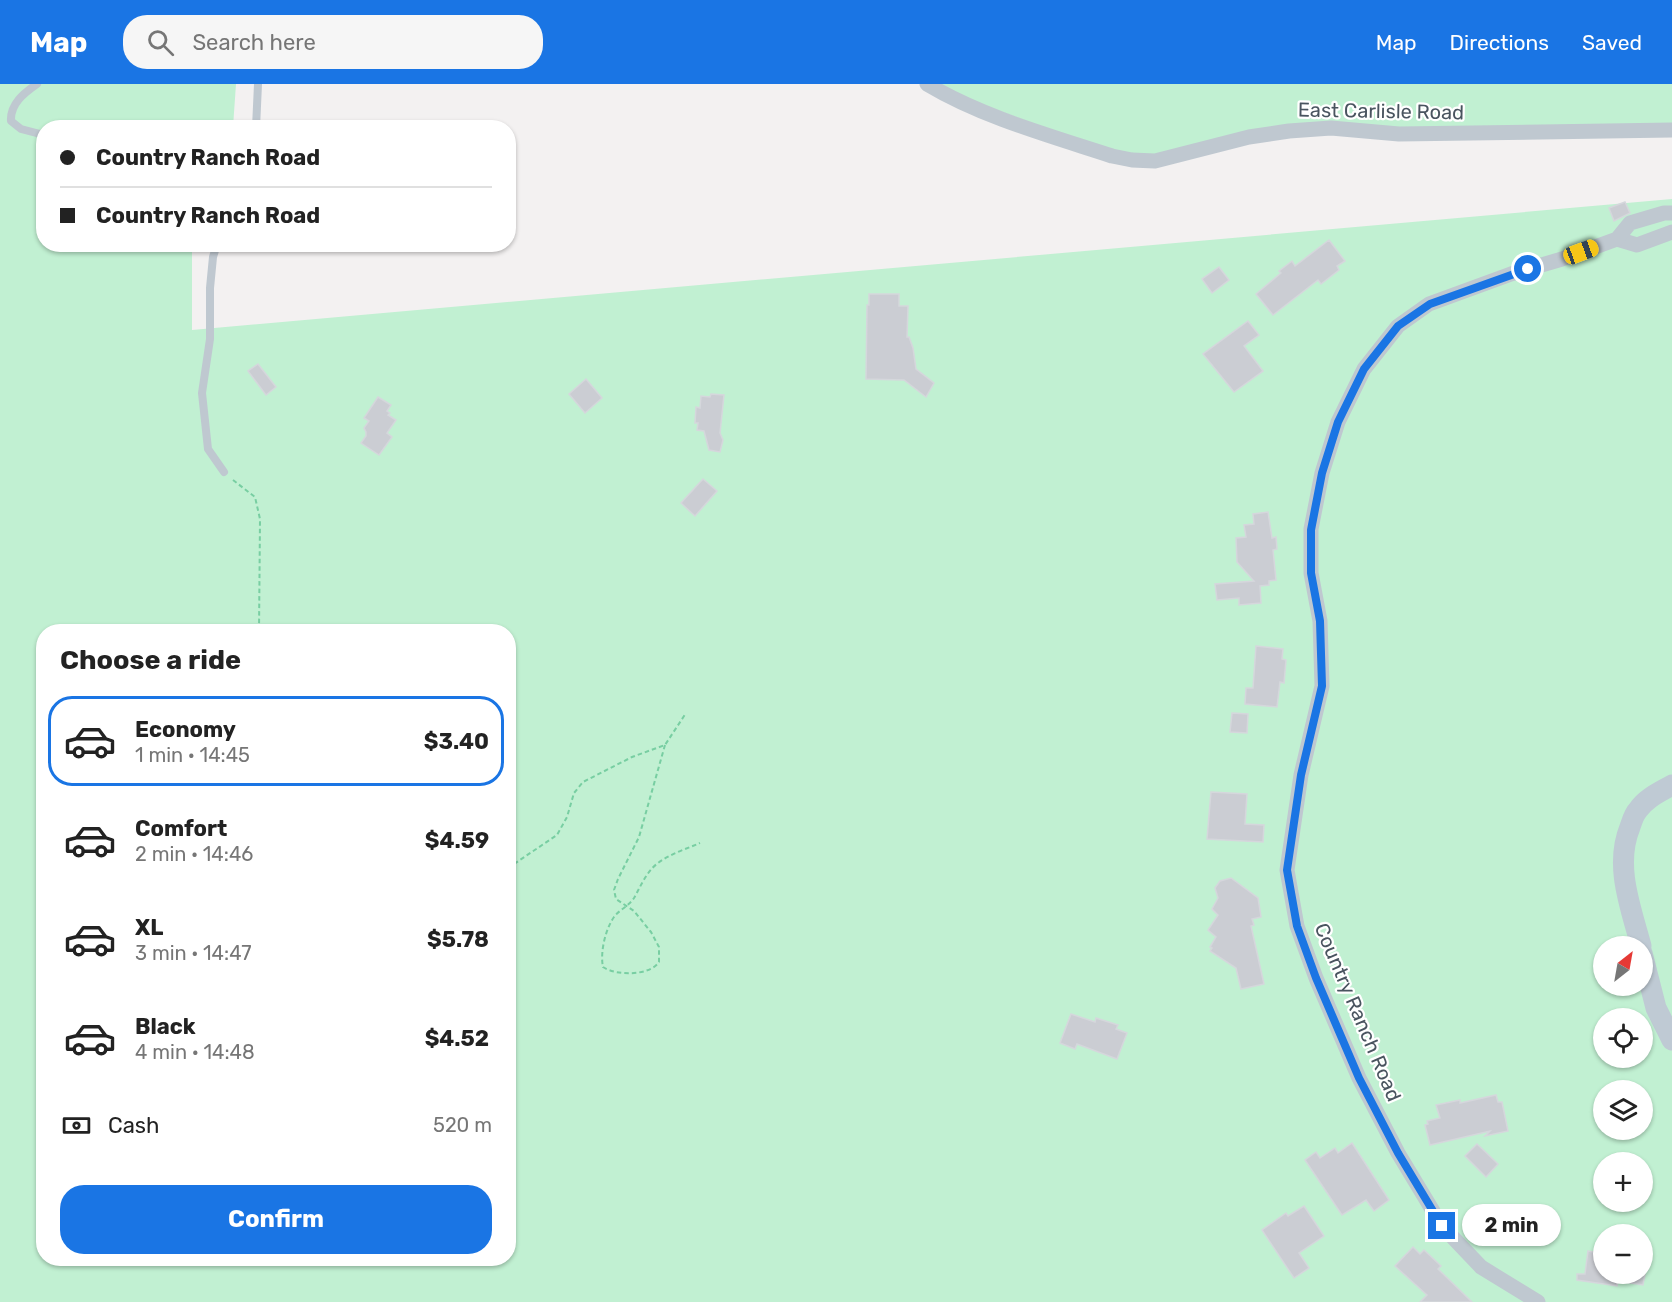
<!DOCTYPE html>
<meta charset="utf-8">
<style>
body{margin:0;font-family:Rubik,sans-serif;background:#f6f6f6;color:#222;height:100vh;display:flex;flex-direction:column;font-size:22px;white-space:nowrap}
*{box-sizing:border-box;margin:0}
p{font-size:20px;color:#767676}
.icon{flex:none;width:33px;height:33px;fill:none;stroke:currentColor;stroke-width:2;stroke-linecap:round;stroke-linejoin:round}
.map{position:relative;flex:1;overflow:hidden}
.sheet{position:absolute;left:36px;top:540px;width:480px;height:642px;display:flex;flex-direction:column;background:#fff;border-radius:24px;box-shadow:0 2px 4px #0004}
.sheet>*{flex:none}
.banner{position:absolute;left:36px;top:36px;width:480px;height:132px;border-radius:24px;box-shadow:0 2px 4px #0004;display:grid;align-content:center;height:132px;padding:0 24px;background:#fff}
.needle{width:39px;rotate:31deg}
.tools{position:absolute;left:1593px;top:852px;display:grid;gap:12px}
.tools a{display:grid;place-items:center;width:60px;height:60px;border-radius:50%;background:#fff;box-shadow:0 2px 4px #0004;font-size:30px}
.end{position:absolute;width:27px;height:27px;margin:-14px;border:8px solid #1a75e4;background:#fff;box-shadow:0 0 0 3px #fff}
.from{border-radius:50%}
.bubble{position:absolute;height:42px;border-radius:21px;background:#fff;box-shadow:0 2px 4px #0004;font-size:20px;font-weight:700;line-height:42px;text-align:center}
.car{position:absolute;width:18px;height:36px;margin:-18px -9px;border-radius:8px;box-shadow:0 0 4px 2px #0007;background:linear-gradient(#f5c518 24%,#345 0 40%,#f5c518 0 76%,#345 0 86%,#f5c518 0)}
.banner b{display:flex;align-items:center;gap:21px;height:57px;font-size:22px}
.banner b+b{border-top:2px solid #e0e0e0}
.banner i{width:15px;height:15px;background:#222}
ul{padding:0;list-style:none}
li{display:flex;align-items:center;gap:18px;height:90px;margin:0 12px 9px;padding:0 12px;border:3px solid transparent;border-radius:24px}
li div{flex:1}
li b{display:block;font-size:22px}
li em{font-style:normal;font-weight:700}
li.selected{border-color:#1a75e4}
li>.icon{width:54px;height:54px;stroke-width:1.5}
h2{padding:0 24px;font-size:27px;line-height:72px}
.pay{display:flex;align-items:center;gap:15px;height:66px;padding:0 24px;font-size:22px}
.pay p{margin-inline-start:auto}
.button{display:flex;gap:12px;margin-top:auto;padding:12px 24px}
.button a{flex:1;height:69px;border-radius:24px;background:#1a75e4;color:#fff;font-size:24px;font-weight:700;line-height:69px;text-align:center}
header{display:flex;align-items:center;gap:36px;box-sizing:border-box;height:84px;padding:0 30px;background:#1a75e4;color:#fff}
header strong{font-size:28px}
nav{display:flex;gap:33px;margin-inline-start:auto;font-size:21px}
.search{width:420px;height:54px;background:#f6f6f6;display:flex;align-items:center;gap:15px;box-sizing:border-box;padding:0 21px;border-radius:24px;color:#767676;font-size:22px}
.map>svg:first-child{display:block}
.green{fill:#c1f0d2;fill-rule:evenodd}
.building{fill:#cbcdd3;stroke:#d5d7dc;stroke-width:1.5}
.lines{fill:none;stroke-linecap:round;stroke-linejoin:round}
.path{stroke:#78cea2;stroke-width:2;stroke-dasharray:4.5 3;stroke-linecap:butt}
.lane{stroke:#bfc8d0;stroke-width:8}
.street{stroke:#bfc8d0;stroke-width:15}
.secondary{stroke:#bfcad4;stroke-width:21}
.route{stroke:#1a75e4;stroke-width:8}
.labels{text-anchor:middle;stroke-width:4.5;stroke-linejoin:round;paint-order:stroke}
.street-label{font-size:20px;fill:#49545f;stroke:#fff}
</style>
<header>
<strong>Map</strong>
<div class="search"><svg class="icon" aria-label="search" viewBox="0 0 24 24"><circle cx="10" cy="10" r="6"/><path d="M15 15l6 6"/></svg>Search here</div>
<nav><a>Map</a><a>Directions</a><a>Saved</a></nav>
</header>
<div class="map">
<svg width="1672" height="1218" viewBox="0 0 1672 1218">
<rect width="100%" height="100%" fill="#f3f1f1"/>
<g class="green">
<path d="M0 0H236L233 43 44 44V160L192 161V246L1672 115V1218H0ZM44 548H508V1174H44ZM1604 862H1642V902H1604ZM1604 934H1642V974H1604ZM1604 1006H1642V1046H1604ZM1604 1078H1642V1118H1604ZM1604 1150H1642V1190H1604Z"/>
<polygon points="927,0 1672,0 1672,46 1331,44 1132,76"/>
</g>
<g class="building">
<polygon points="1625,118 1630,129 1614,137 1609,124"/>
<polygon points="1329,156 1345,177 1337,182 1339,186 1321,200 1318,196 1273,231 1256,210 1281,189 1279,187 1292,177 1295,182"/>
<polygon points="1219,183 1229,196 1212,209 1202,195"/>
<polygon points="869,210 899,210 899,222 908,222 907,253 909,253 913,264 916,285 934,299 926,313 904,296 866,295 867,221 869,221"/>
<polygon points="1248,237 1259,251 1244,262 1263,287 1234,308 1203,270"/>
<polygon points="258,280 276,303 266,311 248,287"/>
<polygon points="586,295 602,314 585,329 569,310"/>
<polygon points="711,310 724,311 720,349 723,356 720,368 709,366 704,347 697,346 698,339 695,339 696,323 700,324 701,312 710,313"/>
<polygon points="378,313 391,321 387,327 390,329 388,331 396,336 387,349 392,353 379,371 361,359 366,352 366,348 364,344 369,337 364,334"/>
<polygon points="703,395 717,407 695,432 681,419"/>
<polygon points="1268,428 1272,454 1276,453 1277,465 1273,466 1276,496 1269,497 1269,501 1260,502 1261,519 1239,521 1239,514 1217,516 1215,500 1254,497 1237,478 1236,454 1246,453 1244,441 1254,440 1253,430"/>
<polygon points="1256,562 1283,565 1282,575 1286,576 1284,599 1280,598 1277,623 1245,620 1246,604 1253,604"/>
<polygon points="1232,629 1248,630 1247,649 1230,648"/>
<polygon points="1211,708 1247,710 1245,740 1264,741 1263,758 1207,755"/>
<polygon points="1231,794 1258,814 1261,833 1252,835 1254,841 1251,842 1264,900 1241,905 1236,884 1210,867 1212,864 1210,863 1216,853 1208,846 1218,831 1212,825 1218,814 1215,804 1220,797"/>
<polygon points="1071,930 1095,938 1096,934 1118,941 1116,945 1127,949 1117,975 1077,960 1075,965 1060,959"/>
<polygon points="1496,1011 1498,1018 1502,1018 1508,1047 1485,1052 1490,1047 1430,1061 1425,1041 1428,1040 1427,1037 1440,1034 1436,1021 1460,1016 1460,1019"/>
<polygon points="1352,1059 1389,1116 1374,1127 1366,1116 1342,1131 1305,1076 1316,1068 1320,1074 1335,1064 1338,1069"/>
<polygon points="1477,1060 1498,1080 1486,1093 1465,1072"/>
<polygon points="1304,1122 1324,1152 1299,1169 1309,1184 1294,1194 1262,1146 1286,1129 1288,1132"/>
<polygon points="1413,1163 1420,1170 1424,1166 1441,1182 1438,1185 1472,1218 1420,1218 1427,1211 1395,1182"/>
<polygon points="1588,1167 1604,1170 1604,1190 1645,1190 1643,1201 1618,1197 1617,1202 1577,1196 1577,1190 1585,1190"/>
</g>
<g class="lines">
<g class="path">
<polyline points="233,396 255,413 260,435 259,548"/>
<path d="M665 661 639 753 618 795 614 806 616 815 634 827 651 848 659 863V878C650 892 616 892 603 883 600 869 605 846 614 833 619 826 629 822 634 814 641 802 646 788 658 779 670 770 686 765 700 759"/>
<polyline points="508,784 557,751 567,733 574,709 583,698 632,673 665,661 686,629"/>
</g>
<g class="lane">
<path d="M37 0C24 9 10 20 11 37L21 45 44 51"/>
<polyline points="256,44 258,0"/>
<polyline points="217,160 213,173 210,204 210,255 202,309 208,365 224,388"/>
</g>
<g class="street">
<path d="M927 0C982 33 1051 52 1112 72L1132 76 1155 77 1249 53 1289 47 1331 44 1399 50 1672 46"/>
<polyline points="1617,155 1637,161 1672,148"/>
<polyline points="1538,1218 1481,1183 1442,1142 1398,1069 1359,994 1316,894 1297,842 1287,786 1301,691 1322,602 1320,537 1311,489 1311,445 1322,389 1338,338 1364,285 1398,242 1429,220 1511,190 1562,175 1617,155 1630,139 1664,129 1672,129"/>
</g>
<g class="secondary">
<path d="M1641 862C1631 824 1614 782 1630 743 1632 737 1634 730 1638 726 1646 714 1660 708 1672 701"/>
<polyline points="1642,869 1656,924 1672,956"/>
</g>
</g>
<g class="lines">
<polyline class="route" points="1442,1142 1398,1069 1359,994 1316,894 1297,842 1287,786 1301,691 1322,602 1320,537 1311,489 1311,446 1322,389 1338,338 1364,285 1398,242 1430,220 1528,185"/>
</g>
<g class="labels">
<g class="street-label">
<text transform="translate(1381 27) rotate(1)" y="7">East Carlisle Road</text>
<text transform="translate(1358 928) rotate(67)" y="7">Country Ranch Road</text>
</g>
</g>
</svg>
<div class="tools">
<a><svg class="needle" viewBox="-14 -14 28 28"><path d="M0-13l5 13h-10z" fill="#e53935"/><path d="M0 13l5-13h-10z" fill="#767676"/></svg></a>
<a><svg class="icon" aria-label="locate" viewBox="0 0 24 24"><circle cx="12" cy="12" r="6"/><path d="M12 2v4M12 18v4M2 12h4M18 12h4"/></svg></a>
<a><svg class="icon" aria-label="layers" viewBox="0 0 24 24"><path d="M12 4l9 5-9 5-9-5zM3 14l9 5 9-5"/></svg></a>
<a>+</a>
<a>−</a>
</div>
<i class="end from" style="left:1528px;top:185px"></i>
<i class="end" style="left:1442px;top:1142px"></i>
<div class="bubble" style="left:1462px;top:1120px;width:99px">2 min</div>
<i class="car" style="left:1581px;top:168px;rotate:70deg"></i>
<div class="banner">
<b><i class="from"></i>Country Ranch Road</b>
<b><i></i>Country Ranch Road</b>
</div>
<section class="sheet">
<h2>Choose a ride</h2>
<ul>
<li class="selected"><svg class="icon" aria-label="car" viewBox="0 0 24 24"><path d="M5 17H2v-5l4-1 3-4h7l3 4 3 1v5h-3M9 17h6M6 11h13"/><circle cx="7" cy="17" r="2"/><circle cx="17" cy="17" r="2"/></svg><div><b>Economy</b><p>1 min · 14:45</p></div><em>$3.40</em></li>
<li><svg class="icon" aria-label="car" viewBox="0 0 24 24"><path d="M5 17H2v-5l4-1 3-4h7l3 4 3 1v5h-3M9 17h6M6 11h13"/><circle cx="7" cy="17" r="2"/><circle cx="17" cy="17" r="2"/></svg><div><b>Comfort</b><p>2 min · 14:46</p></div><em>$4.59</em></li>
<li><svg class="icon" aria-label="car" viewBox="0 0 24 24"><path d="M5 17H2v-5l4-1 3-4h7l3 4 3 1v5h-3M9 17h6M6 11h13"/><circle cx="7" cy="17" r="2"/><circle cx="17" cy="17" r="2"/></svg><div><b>XL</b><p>3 min · 14:47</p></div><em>$5.78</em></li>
<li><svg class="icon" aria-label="car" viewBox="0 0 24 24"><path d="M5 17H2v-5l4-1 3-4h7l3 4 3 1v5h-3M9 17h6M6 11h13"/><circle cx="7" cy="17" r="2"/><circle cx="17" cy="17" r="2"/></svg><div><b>Black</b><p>4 min · 14:48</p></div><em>$4.52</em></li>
</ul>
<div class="pay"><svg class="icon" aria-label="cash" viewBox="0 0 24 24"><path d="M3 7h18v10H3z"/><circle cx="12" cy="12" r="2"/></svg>Cash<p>520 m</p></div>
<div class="button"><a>Confirm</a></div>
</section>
</div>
